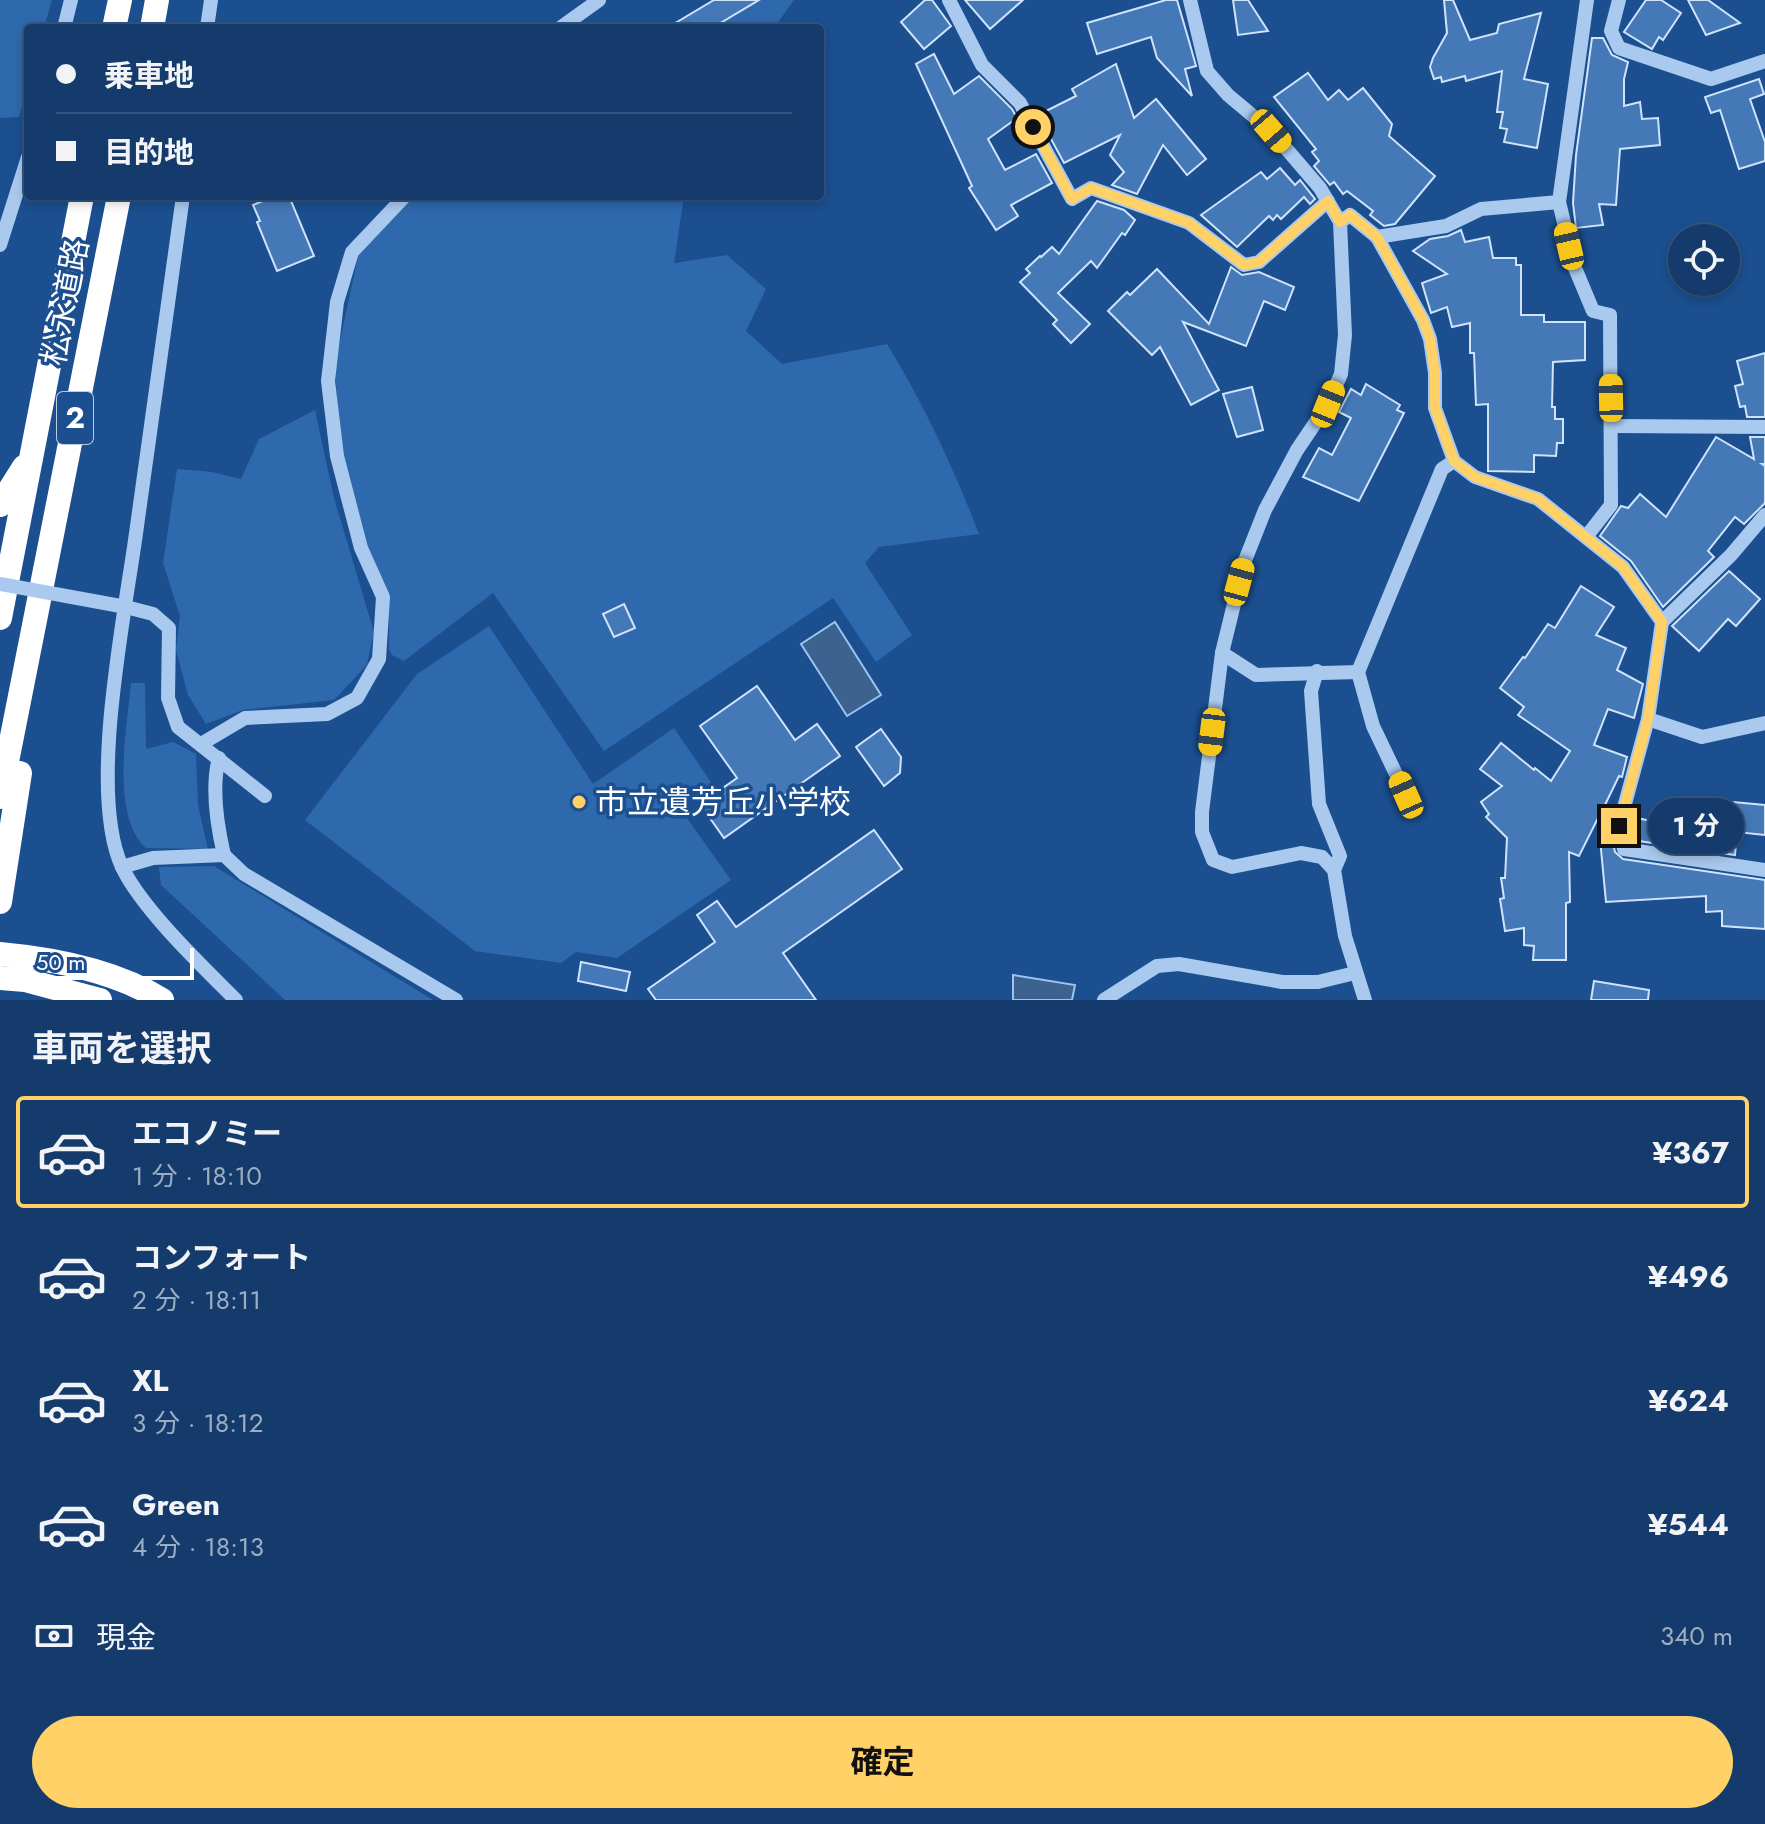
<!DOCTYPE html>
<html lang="ja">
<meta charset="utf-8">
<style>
body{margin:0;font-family:Jost,"Noto Sans JP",sans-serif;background:#214673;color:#f1f3f6;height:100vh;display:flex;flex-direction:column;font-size:30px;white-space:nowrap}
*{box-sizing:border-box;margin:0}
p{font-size:26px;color:#9dadc1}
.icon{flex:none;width:44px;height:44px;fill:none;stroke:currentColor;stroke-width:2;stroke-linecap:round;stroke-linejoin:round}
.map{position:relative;height:1000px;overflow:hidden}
.sheet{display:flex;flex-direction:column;background:#143b6b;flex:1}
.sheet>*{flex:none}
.banner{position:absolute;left:24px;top:24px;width:800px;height:176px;border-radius:8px;box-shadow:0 4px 12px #0003,0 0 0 2px #33557e;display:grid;align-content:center;height:176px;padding:0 32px;background:#143b6b}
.tools{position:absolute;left:1668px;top:224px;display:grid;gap:16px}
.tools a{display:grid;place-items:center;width:72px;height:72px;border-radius:50%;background:#143b6b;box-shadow:0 4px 12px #0003,0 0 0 2px #33557e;font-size:40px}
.scale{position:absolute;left:24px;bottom:20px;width:170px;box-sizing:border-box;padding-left:8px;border:4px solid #fff;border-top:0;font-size:22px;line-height:28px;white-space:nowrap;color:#fff;-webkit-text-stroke:6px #1b4f8f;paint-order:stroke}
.end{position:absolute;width:36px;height:36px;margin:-18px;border:10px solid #ffd166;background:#111;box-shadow:0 0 0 4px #111}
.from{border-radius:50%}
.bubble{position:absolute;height:56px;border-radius:28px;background:#143b6b;box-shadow:0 4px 12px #0003,0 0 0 2px #33557e;font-size:26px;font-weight:700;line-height:56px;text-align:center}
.car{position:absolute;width:24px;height:48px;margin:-24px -12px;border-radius:10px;box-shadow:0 0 6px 2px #0007;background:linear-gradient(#f5c518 24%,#345 0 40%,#f5c518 0 76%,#345 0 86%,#f5c518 0)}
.banner b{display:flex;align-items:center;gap:28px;height:76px;font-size:30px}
.banner b+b{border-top:2px solid #33557e}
.banner i{width:20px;height:20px;background:#f1f3f6}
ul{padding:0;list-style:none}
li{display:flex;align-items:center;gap:24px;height:112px;margin:0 16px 12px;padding:0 16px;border:4px solid transparent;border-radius:8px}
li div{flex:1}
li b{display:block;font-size:30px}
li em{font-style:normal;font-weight:700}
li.on{border-color:#ffd166}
li>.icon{width:72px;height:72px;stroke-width:1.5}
h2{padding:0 32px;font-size:36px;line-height:96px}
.pay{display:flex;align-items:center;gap:20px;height:88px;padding:0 32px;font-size:30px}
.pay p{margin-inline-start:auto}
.cta{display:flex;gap:16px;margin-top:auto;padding:16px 32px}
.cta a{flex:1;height:92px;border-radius:48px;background:#ffd166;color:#111;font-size:32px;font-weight:700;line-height:92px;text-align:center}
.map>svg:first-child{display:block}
.green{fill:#2e69ad}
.water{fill:#3c6290;stroke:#9cc4f0;stroke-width:2}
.building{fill:#4478b7;stroke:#cfe3fa;stroke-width:2}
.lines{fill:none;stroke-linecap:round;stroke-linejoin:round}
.minor{stroke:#a9c9ee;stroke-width:14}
.highway{stroke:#fff;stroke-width:24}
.minor-bridge{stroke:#a9c9ee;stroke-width:14}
.route{stroke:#ffd166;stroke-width:10}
.poi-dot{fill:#ffd166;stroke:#1b4f8f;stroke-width:3}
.labels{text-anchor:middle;stroke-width:7;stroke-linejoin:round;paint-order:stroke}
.shield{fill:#1b4f8f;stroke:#bbcadd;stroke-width:2}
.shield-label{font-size:30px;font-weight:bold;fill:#fff}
.street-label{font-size:32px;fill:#fff;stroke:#1b4f8f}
.poi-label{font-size:32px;fill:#fff;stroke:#1b4f8f;text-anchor:start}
</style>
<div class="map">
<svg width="1765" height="1000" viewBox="0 0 1765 1000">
<rect width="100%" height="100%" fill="#1b4f8f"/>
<g class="green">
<polygon points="0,0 52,0 44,28 28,28 28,85 19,117 0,118"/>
<polygon points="753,0 794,0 774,28 711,28"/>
<path d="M413 196H684L674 263 727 255 766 289 746 331 782 364 887 344C924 404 954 469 979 534L879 547 865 563 912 635 876 662 833 598 604 751 493 593 404 661 392 655 389 649V603L366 543 340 454 335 364 359 252Z"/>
<polygon points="315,410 334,498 374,632 367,665 334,700 243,710 206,724 188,695 176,650 180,616 163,563 177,469 212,472 241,479 259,439"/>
<polygon points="489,626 593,784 674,728 713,785 679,807 731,880 617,958 576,952 561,963 475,951 305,820 417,674"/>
<path d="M131 683H145L146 749 173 742 196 754 198 805 208 849 146 848C110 815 127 727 131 683Z"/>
<polygon points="214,866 433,1000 285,1000 161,885 159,867"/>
</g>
<g class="water">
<polygon points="835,622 881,695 847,716 801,644"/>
<polygon points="1013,975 1075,985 1072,1000 1013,1000"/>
</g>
<g class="building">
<polygon points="714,0 759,0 712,28 667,28"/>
<polygon points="925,0 932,0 951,26 924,49 901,22"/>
<polygon points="965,0 1023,0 990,29"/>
<polygon points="1166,0 1177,0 1189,41 1196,66 1185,69 1192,96 1157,58 1151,37 1097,54 1087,23"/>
<polygon points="1233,0 1248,0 1268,31 1238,35"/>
<polygon points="1444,0 1453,0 1470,40 1497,33 1499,24 1541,13 1524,79 1548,84 1537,148 1504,142 1507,129 1500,128 1503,112 1497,112 1502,71 1466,81 1465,76 1442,82 1441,77 1434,79 1430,67 1433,58 1447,33"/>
<polygon points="1646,0 1661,0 1681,13 1663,40 1659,37 1652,49 1624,32"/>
<polygon points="1688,0 1708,0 1740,23 1706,35"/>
<polygon points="1592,38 1603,38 1612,55 1628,62 1624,79 1624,106 1640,102 1642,119 1658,118 1660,145 1620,149 1616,205 1599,204 1603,225 1576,228 1573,203 1576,155"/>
<polygon points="934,54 954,94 979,76 1012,109 1017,118 988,139 1005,170 1036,154 1052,183 1011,205 1018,216 996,230 969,188 972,186 916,64"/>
<polygon points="1116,64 1134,118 1156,99 1206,159 1187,175 1163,145 1137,194 1112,185 1124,172 1110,155 1120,135 1064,163 1038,115 1076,96 1072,89"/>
<polygon points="1308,73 1328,100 1339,90 1348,100 1363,88 1392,124 1389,136 1435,176 1395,224 1384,226 1370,215 1373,211 1347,191 1343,194 1334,182 1330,185 1314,166 1319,161 1312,152 1316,149 1274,97"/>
<polygon points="1759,79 1764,94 1750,99 1765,142 1765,161 1739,169 1720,110 1711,113 1705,97"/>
<polygon points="1280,168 1295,185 1300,180 1315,199 1310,204 1304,197 1281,219 1277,215 1273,220 1269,216 1237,247 1201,215 1261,172 1267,179"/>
<polygon points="275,196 289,196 314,256 277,271 257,222 260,221 253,205"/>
<polygon points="1097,201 1124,210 1135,220 1125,235 1122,233 1097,268 1091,261 1058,293 1090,324 1071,343 1053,324 1057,320 1020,282 1030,273 1026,269 1040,256 1041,257 1052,247 1059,254"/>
<polygon points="1461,230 1465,242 1489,237 1493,258 1516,258 1516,265 1521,265 1521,315 1544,315 1544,322 1585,322 1585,360 1553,362 1552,407 1555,407 1555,419 1563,419 1563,443 1557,443 1556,456 1534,455 1534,472 1488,471 1488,404 1476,405 1474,353 1470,353 1470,323 1452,327 1447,307 1431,313 1422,283 1447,274 1413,251 1430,239 1448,236"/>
<polygon points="1231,267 1242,275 1259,272 1294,287 1285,310 1264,301 1246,346 1183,322 1219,390 1191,405 1160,347 1152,355 1108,311 1127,292 1130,295 1157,269 1209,324"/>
<polygon points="1765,353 1765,417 1747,417 1745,406 1740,407 1735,386 1743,384 1737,361"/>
<polygon points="1366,384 1400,405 1397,410 1404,413 1359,501 1303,477 1319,448 1332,455 1351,418 1339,412 1351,389 1361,395"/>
<polygon points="1252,387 1263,430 1237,437 1223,394"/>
<polygon points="1716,437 1754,459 1750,437 1765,437 1765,464 1762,464 1765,466 1765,503 1744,524 1735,517 1708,551 1714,557 1663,607 1631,561 1600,536 1621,506 1628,508 1640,494 1666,517"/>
<polygon points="1729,571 1760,599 1736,626 1728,619 1699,651 1672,626"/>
<polygon points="1581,586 1614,607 1596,635 1626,648 1617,670 1643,684 1634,718 1608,709 1594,745 1627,757 1622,777 1619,776 1602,811 1612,813 1609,827 1615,852 1623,859 1765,880 1765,929 1722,926 1722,911 1706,912 1706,896 1606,902 1598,818 1579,856 1569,852 1570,902 1566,903 1566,960 1533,960 1534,946 1524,945 1524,928 1505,931 1500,899 1504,898 1501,878 1505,878 1507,838 1486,817 1489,814 1481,802 1502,786 1480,769 1501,743 1534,770 1535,768 1551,781 1570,751 1518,715 1524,707 1500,688 1523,657 1525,658 1548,624 1555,628"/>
<polygon points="624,604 635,628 614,637 603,614"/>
<polygon points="757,686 795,740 817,724 840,756 724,838 700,804 737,778 700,726"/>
<polygon points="881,729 901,757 900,773 884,786 856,747"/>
<polygon points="1733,802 1765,805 1765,835 1737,832 1735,855 1632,840 1629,826 1632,817 1675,826 1677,810 1687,811 1687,808 1706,810 1706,808 1732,811"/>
<polygon points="874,830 902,869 783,953 816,1000 656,1000 648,989 715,942 697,915 717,901 736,927"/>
<polygon points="581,962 630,972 626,991 578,981"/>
<polygon points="1594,981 1649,990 1648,1000 1591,1000"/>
</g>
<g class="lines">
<g class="minor">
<polyline points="949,0 982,65 1020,103 1072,199 1091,188 1189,223 1244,265 1259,262 1328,201"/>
<polyline points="1190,0 1207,71 1228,95 1271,131 1320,188 1340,222 1345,335 1341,374 1328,404 1297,450 1265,510 1244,563 1222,653 1202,812 1202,832 1213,860 1232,867 1301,853 1322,857 1334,870 1345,936 1365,1000"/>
<polyline points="1619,0 1611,31 1619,48 1711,79 1765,61"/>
<polyline points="64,28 71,0"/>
<polyline points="207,28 211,0"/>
<polyline points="560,28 599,0"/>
<path d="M183 196C168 306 153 416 137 526 126 611 87 791 122 867 142 909 202 966 236 1000"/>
<polyline points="1340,222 1350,215 1377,237 1446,226 1481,209 1559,202"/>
<polyline points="1377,237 1423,320 1430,339 1435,373 1435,408 1454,461 1475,477 1538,499 1623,567 1662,622 1648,719 1619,826 1624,849 1765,870"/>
<polyline points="0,245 28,157"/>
<polyline points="1612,426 1765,427"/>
<polyline points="1586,537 1611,505 1610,315 1593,311 1575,268 1559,202 1587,0"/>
<polyline points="126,607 153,614 169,628 168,698 178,727 265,796"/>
<polyline points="1662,622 1731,555 1765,515"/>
<polyline points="1222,653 1256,675 1358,672 1373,726 1406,795"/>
<polyline points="1317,671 1311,691 1319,804 1340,856 1334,870"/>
<polyline points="1358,672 1442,469 1454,461"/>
<polyline points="1648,719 1702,737 1765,723"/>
<polyline points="201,744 245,718 327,714 357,698 379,659 383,597 361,548 337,456 328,381 337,302 352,252 405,196"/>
<path d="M219 758C211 788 217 825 224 855"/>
<polyline points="122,867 153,858 224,855 244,874 456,1000"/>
<polyline points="1104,1000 1157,966 1179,964 1282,982 1318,982 1355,973"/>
</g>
<g class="highway">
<polyline points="114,28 120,0"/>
<polyline points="152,28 157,0"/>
<polyline points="0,505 24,467"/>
<polyline points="0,618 82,196"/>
<polyline points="0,797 119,196"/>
<polyline points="0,902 20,773"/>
<path d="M0 954C54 959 116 971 162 1000"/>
<polyline points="0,978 25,980 100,1000"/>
</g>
<polyline class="minor-bridge" points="0,584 126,607"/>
</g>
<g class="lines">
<polyline class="route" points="1033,127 1072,199 1091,188 1189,223 1244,265 1259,262 1328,201 1340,222 1350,215 1377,237 1423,320 1430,339 1435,373 1435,408 1454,461 1475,477 1538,499 1623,567 1662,622 1648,719 1619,826"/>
</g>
<circle class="poi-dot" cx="579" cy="802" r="8"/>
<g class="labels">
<rect class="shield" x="57" y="392" width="36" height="52" rx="6"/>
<g class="shield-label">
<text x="75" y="428">2</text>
</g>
<g class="street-label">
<text transform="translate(65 302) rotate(-79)" y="11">松永道路</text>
</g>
<g class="poi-label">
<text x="595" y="813">市立遺芳丘小学校</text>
</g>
</g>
</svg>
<div class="tools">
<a><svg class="icon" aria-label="locate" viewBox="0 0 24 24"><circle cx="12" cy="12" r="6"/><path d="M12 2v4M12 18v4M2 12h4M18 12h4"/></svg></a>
</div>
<div class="scale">50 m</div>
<i class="end from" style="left:1033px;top:127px"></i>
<i class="end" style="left:1619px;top:826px"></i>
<div class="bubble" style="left:1648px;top:798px;width:96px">1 分</div>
<i class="car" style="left:1271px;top:131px;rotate:139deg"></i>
<i class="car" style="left:1569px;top:246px;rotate:347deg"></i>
<i class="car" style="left:1611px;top:398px;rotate:359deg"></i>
<i class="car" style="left:1328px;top:404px;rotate:22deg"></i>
<i class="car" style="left:1239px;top:582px;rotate:15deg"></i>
<i class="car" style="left:1212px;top:732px;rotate:187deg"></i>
<i class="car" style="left:1406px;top:795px;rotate:336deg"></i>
<div class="banner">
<b><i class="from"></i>乗車地</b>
<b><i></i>目的地</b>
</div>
</div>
<section class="sheet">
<h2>車両を選択</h2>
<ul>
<li class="on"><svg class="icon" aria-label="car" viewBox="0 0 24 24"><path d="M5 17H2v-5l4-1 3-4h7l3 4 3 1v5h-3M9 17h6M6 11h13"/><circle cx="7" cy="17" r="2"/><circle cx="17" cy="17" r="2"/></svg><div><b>エコノミー</b><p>1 分 · 18:10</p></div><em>¥367</em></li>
<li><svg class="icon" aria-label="car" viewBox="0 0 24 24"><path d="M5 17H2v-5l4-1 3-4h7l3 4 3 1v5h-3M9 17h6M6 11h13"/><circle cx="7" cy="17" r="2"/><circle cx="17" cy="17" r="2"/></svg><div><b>コンフォート</b><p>2 分 · 18:11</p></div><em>¥496</em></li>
<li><svg class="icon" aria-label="car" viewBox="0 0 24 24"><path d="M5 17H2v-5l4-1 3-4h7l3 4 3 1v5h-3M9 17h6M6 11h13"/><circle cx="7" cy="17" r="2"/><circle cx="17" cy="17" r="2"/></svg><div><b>XL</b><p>3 分 · 18:12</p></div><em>¥624</em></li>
<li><svg class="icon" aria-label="car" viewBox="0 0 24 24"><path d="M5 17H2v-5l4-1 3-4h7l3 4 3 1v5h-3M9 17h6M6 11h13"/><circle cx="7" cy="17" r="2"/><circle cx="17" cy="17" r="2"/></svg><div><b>Green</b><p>4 分 · 18:13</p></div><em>¥544</em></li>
</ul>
<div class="pay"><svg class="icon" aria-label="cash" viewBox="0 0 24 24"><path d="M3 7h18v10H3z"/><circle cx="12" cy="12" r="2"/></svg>現金<p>340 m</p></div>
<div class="cta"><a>確定</a></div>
</section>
